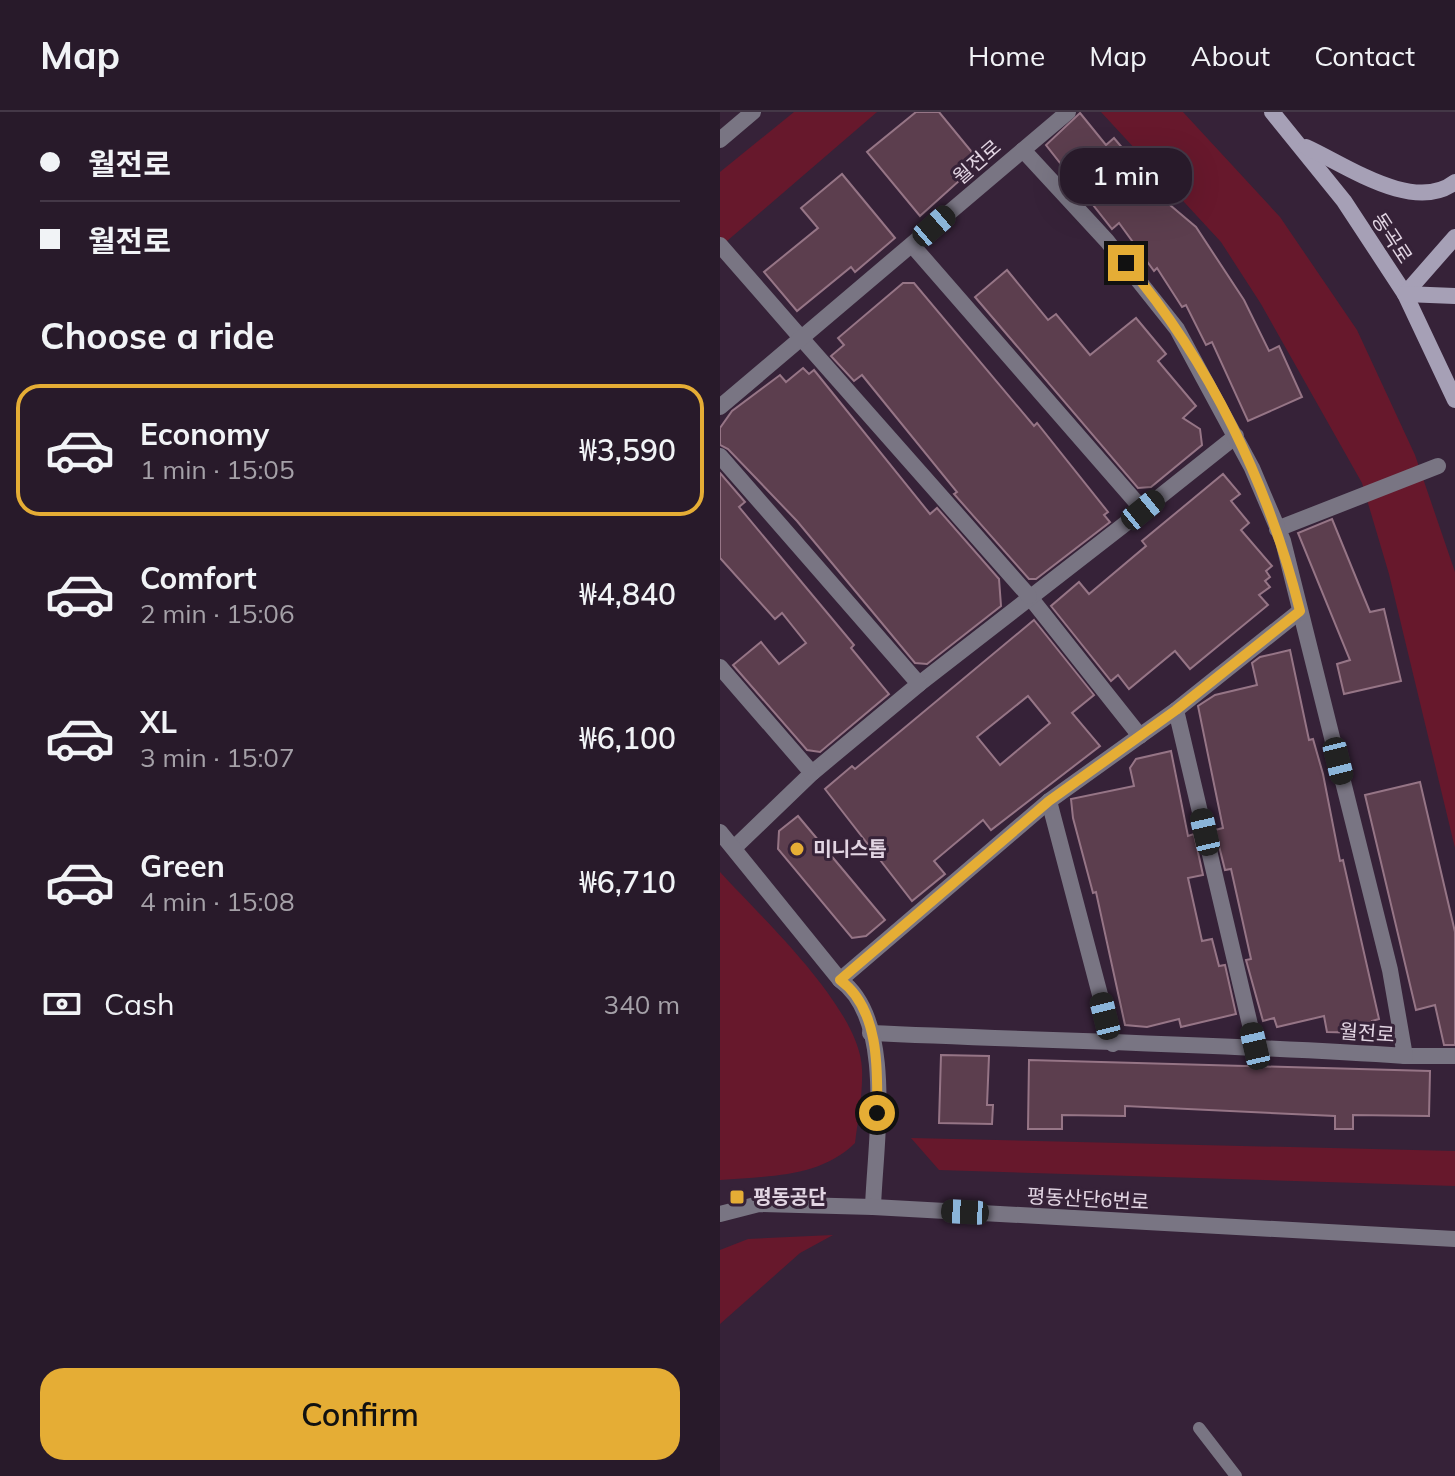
<!DOCTYPE html>
<meta charset="utf-8">
<style>
body{margin:0;font-family:Mulish,"Noto Sans KR",sans-serif;background:#302332;color:#f1f3f6;height:100vh;display:flex;flex-direction:column;font-size:30px;white-space:nowrap}
*{box-sizing:border-box;margin:0}
p{font-size:26px;color:#a5a1a8}
.icon{flex:none;width:44px;height:44px;fill:none;stroke:currentColor;stroke-width:2;stroke-linecap:round;stroke-linejoin:round}
.map{position:relative;flex:1;overflow:hidden}
.details{display:flex;flex-direction:column;background:#281a2a;width:720px}
.details>*{flex:none}
.guide{display:grid;align-content:center;height:176px;padding:0 40px;background:#281a2a}
.end{position:absolute;width:36px;height:36px;margin:-18px;border:10px solid #e5ad35;background:#111;box-shadow:0 0 0 4px #111}
.from{border-radius:50%}
.bubble{position:absolute;height:56px;border-radius:24px;background:#281a2a;box-shadow:0 8px 32px #0002,0 0 0 2px #443847;font-size:26px;font-weight:600;line-height:56px;text-align:center}
.car{position:absolute;width:24px;height:48px;margin:-24px -12px;border-radius:10px;box-shadow:0 0 6px 2px #0007;background:linear-gradient(#222 24%,#8ab4d8 0 40%,#222 0 76%,#8ab4d8 0 86%,#222 0)}
.guide b{display:flex;align-items:center;gap:28px;height:76px;font-size:30px}
.guide b+b{border-top:2px solid #443847}
.guide i{width:20px;height:20px;background:#f1f3f6}
ul{padding:0;list-style:none}
li{display:flex;align-items:center;gap:24px;height:132px;margin:0 16px 12px;padding:0 24px;border:4px solid transparent;border-radius:24px}
li div{flex:1}
li b{display:block;font-size:30px}
li em{font-style:normal;font-weight:600}
li.current{border-color:#e5ad35}
li>.icon{width:72px;height:72px;stroke-width:1.5}
h2{padding:0 40px;font-size:36px;line-height:96px}
.pay{display:flex;align-items:center;gap:20px;height:88px;padding:0 40px;font-size:30px}
.pay p{margin-inline-start:auto}
.primary-button{display:flex;gap:16px;margin-top:auto;padding:16px 40px}
.primary-button a{flex:1;height:92px;border-radius:24px;background:#e5ad35;color:#111;font-size:32px;font-weight:600;line-height:92px;text-align:center}
header{display:flex;align-items:center;gap:48px;box-sizing:border-box;height:112px;padding:0 40px;background:#281a2a;border-bottom:2px solid #443847}
header strong{font-size:38px}
nav{display:flex;gap:44px;margin-inline-start:auto;font-size:28px}
main{display:flex;flex:1;min-height:0}
.map>svg:first-child{display:block}
.green{fill:#67182c}
.building{fill:#5c3e4e;stroke:#967586;stroke-width:2;fill-rule:evenodd}
.lines{fill:none;stroke-linecap:round;stroke-linejoin:round}
.service{stroke:#797583;stroke-width:12}
.pedestrian{stroke:#797583;stroke-width:16}
.minor{stroke:#797583;stroke-width:16}
.tertiary{stroke:#797583;stroke-width:16}
.secondary{stroke:#a6a0b6;stroke-width:16}
.route{stroke:#e5ad35;stroke-width:10}
.poi-dot{fill:#e5ad35;stroke:#362238;stroke-width:3}
.labels{text-anchor:middle;stroke-width:6;stroke-linejoin:round;paint-order:stroke}
.street-label{font-size:20px;fill:#e2d5e3;stroke:#362238}
.poi-label{font-size:20px;font-weight:bold;fill:#e2d5e3;stroke:#362238;text-anchor:start}
</style>
<header>
<strong>Map</strong>
<nav><a>Home</a><a>Map</a><a>About</a><a>Contact</a></nav>
</header>
<main>
<section class="details">
<div class="guide">
<b><i class="from"></i>월전로</b>
<b><i></i>월전로</b>
</div>
<h2>Choose a ride</h2>
<ul>
<li class="current"><svg class="icon" aria-label="car" viewBox="0 0 24 24"><path d="M5 17H2v-5l4-1 3-4h7l3 4 3 1v5h-3M9 17h6M6 11h13"/><circle cx="7" cy="17" r="2"/><circle cx="17" cy="17" r="2"/></svg><div><b>Economy</b><p>1 min · 15:05</p></div><em>₩3,590</em></li>
<li><svg class="icon" aria-label="car" viewBox="0 0 24 24"><path d="M5 17H2v-5l4-1 3-4h7l3 4 3 1v5h-3M9 17h6M6 11h13"/><circle cx="7" cy="17" r="2"/><circle cx="17" cy="17" r="2"/></svg><div><b>Comfort</b><p>2 min · 15:06</p></div><em>₩4,840</em></li>
<li><svg class="icon" aria-label="car" viewBox="0 0 24 24"><path d="M5 17H2v-5l4-1 3-4h7l3 4 3 1v5h-3M9 17h6M6 11h13"/><circle cx="7" cy="17" r="2"/><circle cx="17" cy="17" r="2"/></svg><div><b>XL</b><p>3 min · 15:07</p></div><em>₩6,100</em></li>
<li><svg class="icon" aria-label="car" viewBox="0 0 24 24"><path d="M5 17H2v-5l4-1 3-4h7l3 4 3 1v5h-3M9 17h6M6 11h13"/><circle cx="7" cy="17" r="2"/><circle cx="17" cy="17" r="2"/></svg><div><b>Green</b><p>4 min · 15:08</p></div><em>₩6,710</em></li>
</ul>
<div class="pay"><svg class="icon" aria-label="cash" viewBox="0 0 24 24"><path d="M3 7h18v10H3z"/><circle cx="12" cy="12" r="2"/></svg>Cash<p>340 m</p></div>
<div class="primary-button"><a>Confirm</a></div>
</section>
<div class="map">
<svg width="735" height="1364" viewBox="0 0 735 1364">
<rect width="100%" height="100%" fill="#362238"/>
<g class="green">
<polygon points="74,0 157,0 0,135 0,60"/>
<polygon points="381,0 463,0 560,105 637,218 695,343 735,460 735,736 669,462 642,371 541,192 501,130"/>
<path d="M0 760C41 805 140 896 142 957 143 981 138 1007 135 1031 100 1066 47 1064 0 1068Z"/>
<polygon points="191,1026 735,1039 735,1074 219,1058"/>
<polygon points="113,1123 80,1141 0,1212 0,1138 28,1127"/>
</g>
<g class="building">
<polygon points="196,0 219,0 260,50 200,104 147,40"/>
<polygon points="360,1 386,33 394,26 450,93 476,115 524,188 549,239 559,234 582,285 528,309 492,230 486,233 466,193 462,195 437,156 434,159 399,111 392,117 326,33"/>
<polygon points="122,62 175,126 135,160 131,155 77,199 44,160 98,116 81,96"/>
<polygon points="287,158 328,208 336,202 370,243 416,206 446,242 438,249 476,294 463,306 480,317 482,333 431,375 418,376 255,185"/>
<polygon points="183,171 194,171 314,314 317,311 388,400 384,403 390,410 316,467 309,467 234,382 237,380 142,263 134,269 111,244 124,233 118,226"/>
<polygon points="83,256 89,262 94,258 210,402 217,396 279,467 281,494 207,552 195,551 77,409 8,337 0,333 0,316 12,299 60,263 66,270"/>
<polygon points="0,361 25,390 19,395 134,533 131,536 169,582 100,640 87,638 13,553 41,530 59,552 86,531 62,501 55,507 0,446"/>
<polygon points="503,362 520,382 511,389 529,411 521,418 552,454 546,459 550,465 545,469 550,475 539,483 548,493 470,557 455,539 409,577 398,563 391,569 331,494 359,470 369,482 426,434 422,429"/>
<polygon points="612,407 650,500 664,497 681,569 624,582 617,552 630,548 578,421"/>
<path d="M314 508 374 583 352 601 380 634 271 718 263 708 214 749 225 762 192 789 105 677 132 654 135 657ZM308 584 330 611 280 653 257 625Z"/>
<polygon points="570,538 589,628 593,627 603,662 620,749 623,748 659,907 652,909 653,915 645,921 607,920 604,904 557,915 554,906 543,909 526,848 531,847 511,757 505,758 495,718 503,716 478,594 495,583 537,573 532,551 540,545"/>
<polygon points="451,639 468,724 474,722 483,763 468,766 482,829 492,827 499,854 505,853 516,902 461,915 459,907 427,915 405,913 376,780 373,781 353,706 351,687 414,674 410,656 416,647"/>
<polygon points="700,670 735,820 735,933 724,933 715,893 696,898 645,683"/>
<polygon points="78,704 165,808 146,824 132,826 58,737 59,719"/>
<polygon points="221,943 269,944 267,993 273,993 272,1012 219,1011"/>
<polygon points="309,948 710,959 709,1004 633,1003 633,1017 615,1017 615,1004 405,994 405,1004 342,1003 342,1017 308,1017"/>
</g>
<g class="lines">
<polyline class="service" points="479,1316 516,1364"/>
<g class="pedestrian">
<polyline points="303,38 348,0"/>
<polyline points="0,133 82,227"/>
<polyline points="557,417 718,354"/>
<polyline points="309,484 420,624"/>
<polyline points="199,572 423,398"/>
<polyline points="685,944 735,944"/>
</g>
<g class="minor">
<polyline points="192,133 423,398 516,324"/>
<polyline points="82,227 309,484"/>
<path d="M0 295 303 38 387 129 457 217 532 356 563 429 670 858 685 944C507 932 329 929 150 921"/>
<polyline points="0,344 199,572 92,661 14,736"/>
<polyline points="0,555 92,661"/>
<polyline points="456,598 535,934"/>
<polyline points="329,689 393,932"/>
<path d="M0 720 120 868C176 908 155 1033 153 1095"/>
<polyline points="120,868 329,689 456,598 580,499"/>
</g>
<g class="tertiary">
<polyline points="0,28 33,0"/>
<polyline points="0,1102 39,1092 153,1095 735,1127"/>
</g>
<g class="secondary">
<polyline points="552,0 624,89 685,182 735,288"/>
<path d="M586 35C626 53 694 102 735 70"/>
<polyline points="685,182 735,125"/>
<polyline points="685,182 735,184"/>
</g>
</g>
<g class="lines">
<path class="route" d="M157 1001C158 957 159 896 120 868L329 689 456 598 580 499C549 374 490 250 406 151"/>
</g>
<g class="poi-dot">
<circle cx="77" cy="737" r="8"/>
<rect x="9" y="1077" width="16" height="16" rx="4"/>
</g>
<g class="labels">
<g class="street-label">
<text transform="translate(257 50) rotate(-41)" y="7">월전로</text>
<text transform="translate(672 126) rotate(57)" y="7">동곡로</text>
<text transform="translate(647 921) rotate(4)" y="7">월전로</text>
<text transform="translate(368 1087) rotate(3)" y="7">평동산단6번로</text>
</g>
<g class="poi-label">
<text x="93" y="744">미니스톱</text>
<text x="33" y="1092">평동공단</text>
</g>
</g>
</svg>
<i class="end from" style="left:157px;top:1001px"></i>
<i class="end" style="left:406px;top:151px"></i>
<div class="bubble" style="left:340px;top:36px;width:132px">1 min</div>
<i class="car" style="left:214px;top:114px;rotate:49deg"></i>
<i class="car" style="left:423px;top:398px;rotate:51deg"></i>
<i class="car" style="left:618px;top:649px;rotate:166deg"></i>
<i class="car" style="left:485px;top:720px;rotate:347deg"></i>
<i class="car" style="left:385px;top:904px;rotate:346deg"></i>
<i class="car" style="left:535px;top:934px;rotate:347deg"></i>
<i class="car" style="left:245px;top:1100px;rotate:273deg"></i>
</div>
</main>
